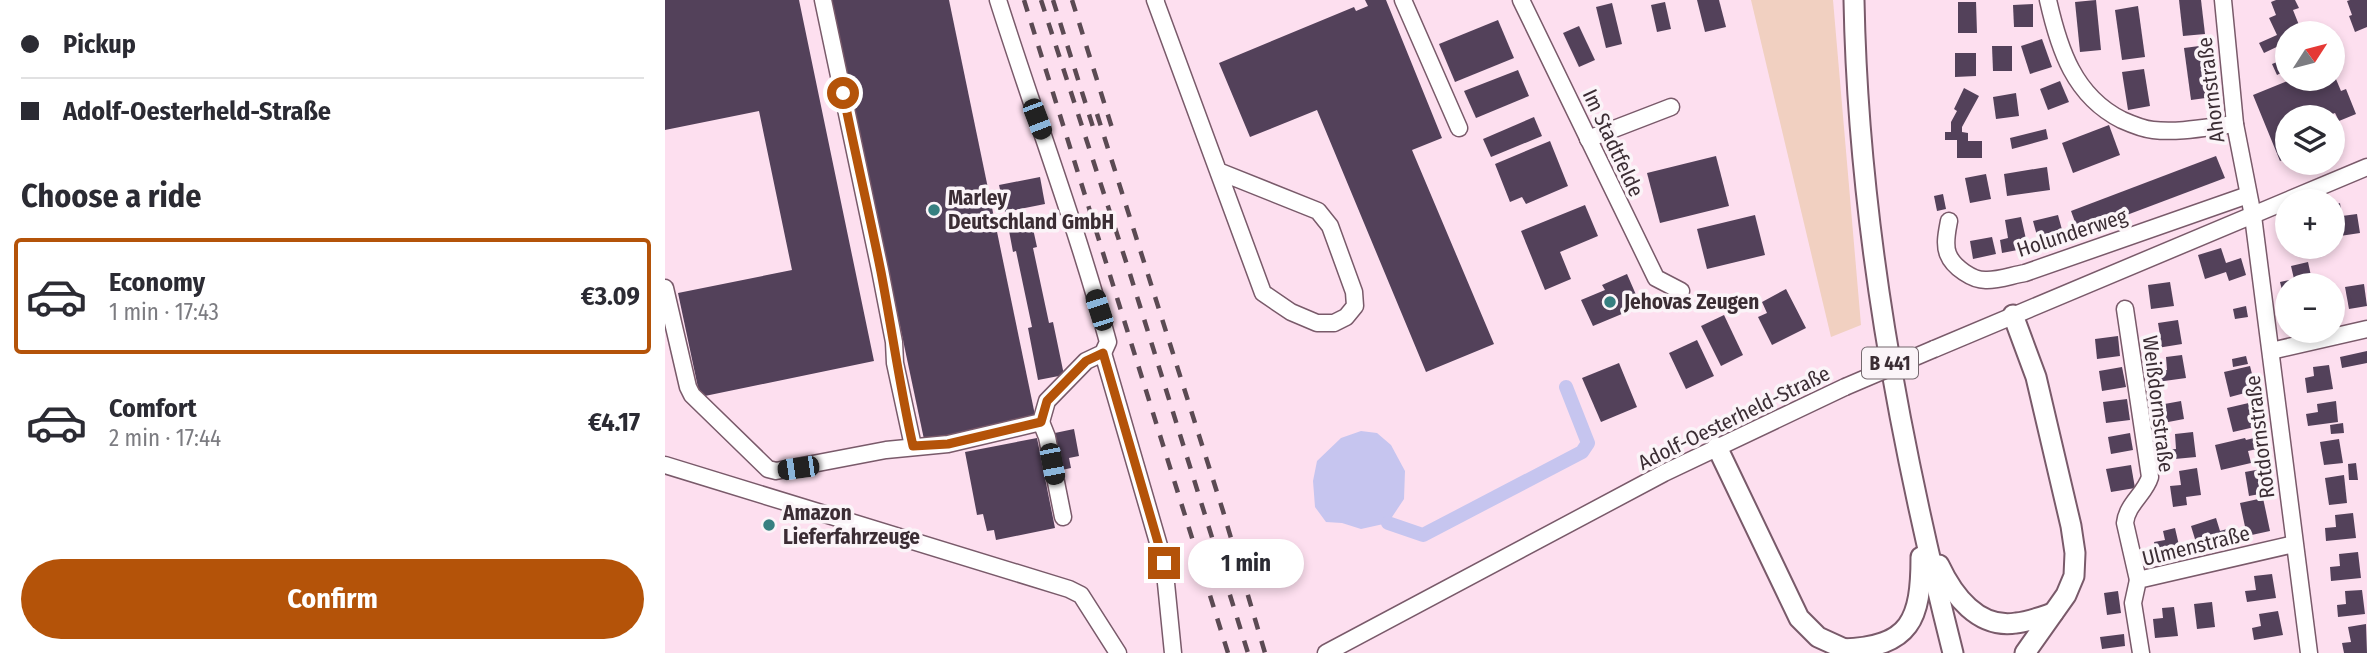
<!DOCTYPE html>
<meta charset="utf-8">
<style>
body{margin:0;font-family:"Fira Sans Condensed",sans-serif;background:#f7f7f7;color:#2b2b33;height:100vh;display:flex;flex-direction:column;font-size:26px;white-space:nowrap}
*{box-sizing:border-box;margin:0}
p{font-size:23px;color:#7c7c81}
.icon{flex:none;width:38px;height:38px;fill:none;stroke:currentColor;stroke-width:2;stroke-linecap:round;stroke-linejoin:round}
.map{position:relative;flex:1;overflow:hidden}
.drawer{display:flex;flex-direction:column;background:#fff;width:665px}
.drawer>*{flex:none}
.hud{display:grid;align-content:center;height:154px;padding:0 21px;background:#fff}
.needle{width:46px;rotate:54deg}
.tools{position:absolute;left:1610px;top:21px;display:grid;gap:14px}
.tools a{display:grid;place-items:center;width:70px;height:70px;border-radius:50%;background:#fff;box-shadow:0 4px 10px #0003;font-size:35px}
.end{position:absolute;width:32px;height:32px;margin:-16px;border:9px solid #b45309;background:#fff;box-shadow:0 0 0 4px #fff}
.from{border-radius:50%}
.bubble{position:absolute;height:49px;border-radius:24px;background:#fff;box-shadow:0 4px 10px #0003;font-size:23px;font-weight:700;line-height:49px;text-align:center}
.car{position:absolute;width:21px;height:42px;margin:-21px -10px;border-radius:9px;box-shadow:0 0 5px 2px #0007;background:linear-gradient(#222 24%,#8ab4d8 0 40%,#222 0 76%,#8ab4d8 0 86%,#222 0)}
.hud b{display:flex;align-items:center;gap:24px;height:66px;font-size:26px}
.hud b+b{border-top:2px solid #e1e1e2}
.hud i{width:18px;height:18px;background:#2b2b33}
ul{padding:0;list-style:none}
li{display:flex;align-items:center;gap:21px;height:116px;margin:0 14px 10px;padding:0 7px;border:4px solid transparent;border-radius:7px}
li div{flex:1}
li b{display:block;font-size:26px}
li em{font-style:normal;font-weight:700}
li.active{border-color:#b45309}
li>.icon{width:63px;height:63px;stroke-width:1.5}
h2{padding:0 21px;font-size:32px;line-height:84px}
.primary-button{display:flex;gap:14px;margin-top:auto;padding:14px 21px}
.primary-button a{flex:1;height:80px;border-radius:42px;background:#b45309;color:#fff;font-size:28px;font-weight:700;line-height:80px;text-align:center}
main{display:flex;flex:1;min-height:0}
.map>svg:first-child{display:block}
.green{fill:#f1d0c1}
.water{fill:#c6c5ef}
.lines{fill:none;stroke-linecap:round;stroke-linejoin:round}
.canal{stroke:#c6c5ef;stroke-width:14}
.building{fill:#53415a}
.minor-casing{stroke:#795a6a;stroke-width:19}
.major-casing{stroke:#795a6a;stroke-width:23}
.minor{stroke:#fff;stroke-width:16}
.major{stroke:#fff;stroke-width:19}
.rail{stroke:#5b4a53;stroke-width:4.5;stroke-dasharray:12 12;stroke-linecap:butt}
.minor-bridge-casing{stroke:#795a6a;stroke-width:19;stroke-linecap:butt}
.minor-bridge{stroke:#fff;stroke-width:16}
.route{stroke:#b45309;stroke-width:9}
.poi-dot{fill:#367f80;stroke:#fbf4f8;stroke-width:2.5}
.labels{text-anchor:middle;stroke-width:7;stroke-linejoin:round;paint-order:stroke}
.shield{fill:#fbf4f8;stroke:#75696f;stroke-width:2}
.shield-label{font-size:19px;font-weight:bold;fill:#3b2d34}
.street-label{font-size:21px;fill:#3b2d34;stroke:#fbf4f8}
.poi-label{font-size:21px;font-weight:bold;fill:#3b2d34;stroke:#fbf4f8;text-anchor:start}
</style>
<main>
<section class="drawer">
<div class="hud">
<b><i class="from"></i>Pickup</b>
<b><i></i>Adolf-Oesterheld-Straße</b>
</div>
<h2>Choose a ride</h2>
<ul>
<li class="active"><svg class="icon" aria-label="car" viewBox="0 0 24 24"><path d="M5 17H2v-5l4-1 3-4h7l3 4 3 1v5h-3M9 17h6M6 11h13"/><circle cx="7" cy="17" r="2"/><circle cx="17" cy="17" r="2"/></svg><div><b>Economy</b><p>1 min · 17:43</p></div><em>€3.09</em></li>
<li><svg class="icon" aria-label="car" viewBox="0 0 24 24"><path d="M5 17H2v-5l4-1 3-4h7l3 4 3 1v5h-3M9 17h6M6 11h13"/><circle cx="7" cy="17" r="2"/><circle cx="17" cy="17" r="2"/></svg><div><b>Comfort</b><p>2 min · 17:44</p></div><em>€4.17</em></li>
</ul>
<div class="primary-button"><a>Confirm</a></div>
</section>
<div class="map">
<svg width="1702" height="653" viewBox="0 0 1702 653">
<rect width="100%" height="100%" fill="#fddfef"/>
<polygon class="green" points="1086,0 1168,0 1196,325 1166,337"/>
<polygon class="water" points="696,431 712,433 726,445 740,471 739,499 723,523 696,529 677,523 661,522 650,507 648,481 652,461 676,438"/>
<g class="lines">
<polyline class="canal" points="723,523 758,535 917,452 923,443 901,387"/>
</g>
<g class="building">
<polygon points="0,0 134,0 209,361 35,397 13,293 127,270 94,111 0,130"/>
<polygon points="166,0 284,0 371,420 260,444"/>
<polygon points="700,0 721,0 777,138 747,150 829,344 761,372 652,110 585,137 554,63 689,7 691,11 703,6"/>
<polygon points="1032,0 1054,0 1061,27 1040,32"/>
<polygon points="1431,0 1436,50 1415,52 1410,2"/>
<polygon points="1514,0 1536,0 1540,34 1518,36"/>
<polygon points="1611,0 1630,0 1634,8 1628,10 1634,25 1639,23 1644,33 1622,33 1622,42 1599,53 1594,43 1612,35 1604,18 1611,15 1606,2"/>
<polygon points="1685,0 1702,0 1702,27 1690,32 1684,16 1687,15 1682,1"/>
<polygon points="1000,2 1006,29 992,32 986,5"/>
<polygon points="1293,2 1311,2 1312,33 1293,33"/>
<polygon points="947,3 957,44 941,48 931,7"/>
<polygon points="1368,4 1368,27 1349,27 1348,5"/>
<polygon points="1473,6 1480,57 1457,60 1450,10"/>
<polygon points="833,20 849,58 790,82 774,44"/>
<polygon points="914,26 930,60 914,67 898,33"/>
<polygon points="1377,39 1387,67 1365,74 1356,46"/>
<polygon points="1542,45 1548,97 1526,100 1519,48"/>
<polygon points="1327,46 1347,46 1347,71 1328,71"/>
<polygon points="1290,53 1311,53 1311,76 1290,77"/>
<polygon points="1622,58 1622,70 1612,75 1607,64"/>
<polygon points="1479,69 1485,106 1463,110 1457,72"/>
<polygon points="853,70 864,96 811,118 799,91"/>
<polygon points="1668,72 1676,91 1681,89 1691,114 1674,121 1670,113 1659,117 1622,117 1622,158 1615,161 1588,95 1627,79 1668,79"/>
<polygon points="1395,81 1404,102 1383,110 1375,89"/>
<polygon points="1299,88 1314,96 1297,127 1297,132 1303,133 1303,141 1317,141 1317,158 1292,158 1292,140 1280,140 1280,132 1286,132 1286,122 1292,111 1289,109"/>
<polygon points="1351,93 1354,116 1331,119 1328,97"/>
<polygon points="869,117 877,136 826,157 818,139"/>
<polygon points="1444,125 1455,155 1408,173 1397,143"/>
<polygon points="1381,129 1383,139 1347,149 1345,138"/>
<polygon points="885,141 903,186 861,204 857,197 845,202 830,164"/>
<polygon points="1051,156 1064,206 995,223 982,173"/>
<polygon points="1551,156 1560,178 1414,233 1406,211"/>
<polygon points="1382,167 1385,190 1342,196 1339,174"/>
<polygon points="1321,174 1326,199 1305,203 1300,178"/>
<polygon points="375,177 380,204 340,212 334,185"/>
<polygon points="1278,194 1281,209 1272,211 1269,196"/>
<polygon points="1675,203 1677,216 1692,214 1695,233 1675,236 1671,217 1668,218 1668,206"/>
<polygon points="920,205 933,236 895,252 906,279 880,290 856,231"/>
<polygon points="365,215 372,247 368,248 384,323 388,322 399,375 373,380 363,328 367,327 351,251 348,252 342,220"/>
<polygon points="1090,215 1100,255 1042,269 1032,229"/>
<polygon points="1393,215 1399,237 1374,243 1368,221"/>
<polygon points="1356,217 1363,248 1337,253 1335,240 1343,238 1340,220"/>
<polygon points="1327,237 1331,254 1308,259 1305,241"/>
<polygon points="1556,248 1561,263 1576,258 1581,275 1564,281 1561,272 1540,279 1533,255"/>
<polygon points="1643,262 1648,285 1622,285 1622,293 1618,294 1615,282 1629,279 1626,266"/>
<polygon points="962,274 975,304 963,309 964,311 928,326 916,300 940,290 937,285"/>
<polygon points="1505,282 1509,306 1486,309 1483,285"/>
<polygon points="1699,284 1702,306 1684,309 1680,287"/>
<polygon points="1121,289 1141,328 1107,345 1093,317 1102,313 1097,302"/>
<polygon points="1581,306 1583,317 1570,319 1568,309"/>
<polygon points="1059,315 1078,355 1056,366 1036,326"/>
<polygon points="1513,320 1517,344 1486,349 1484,336 1495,335 1493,323"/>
<polygon points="1453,336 1455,356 1432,359 1430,339"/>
<polygon points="1032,340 1049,376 1021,389 1004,353"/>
<polygon points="1702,351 1702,363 1677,368 1675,357"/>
<polygon points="1517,355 1521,378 1492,382 1491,372 1502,370 1501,357"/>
<polygon points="1581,356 1583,364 1568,367 1567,359"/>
<polygon points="954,363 972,407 936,422 917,378"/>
<polygon points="1664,365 1668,389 1642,393 1640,378 1649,376 1648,367"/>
<polygon points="1585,366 1591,390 1565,397 1559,372"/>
<polygon points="1457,367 1461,387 1437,391 1434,371"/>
<polygon points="1462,399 1465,420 1441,423 1438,402"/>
<polygon points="1516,401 1519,419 1498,423 1494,405"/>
<polygon points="1671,401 1673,422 1643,426 1641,414 1653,412 1652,404"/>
<polygon points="1588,402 1594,426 1568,432 1562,408"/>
<polygon points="1678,423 1679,433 1666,434 1665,425"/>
<polygon points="409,429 414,456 404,458 406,468 392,471 385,434"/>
<polygon points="1528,432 1531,457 1499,460 1497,450 1511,449 1510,434"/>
<polygon points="1465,433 1468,450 1446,454 1443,437"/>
<polygon points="372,438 390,528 331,540 329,530 322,531 318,514 312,515 300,452"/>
<polygon points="1580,438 1581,440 1589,438 1592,449 1583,451 1586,463 1556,470 1550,445"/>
<polygon points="1674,439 1678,463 1659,465 1655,442"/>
<polygon points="1691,463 1693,480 1684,480 1683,464"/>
<polygon points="1466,465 1470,488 1446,492 1441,469"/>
<polygon points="1532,468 1536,495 1521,497 1522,505 1508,507 1505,486 1516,485 1514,471"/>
<polygon points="1596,469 1600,493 1584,496 1580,472"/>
<polygon points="1679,475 1682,503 1664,505 1660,478"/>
<polygon points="1598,498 1605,531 1582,536 1575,503"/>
<polygon points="1688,513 1691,538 1661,541 1660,528 1671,527 1670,515"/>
<polygon points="1551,518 1555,531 1562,529 1565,540 1533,549 1526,526"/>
<polygon points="1510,528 1516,554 1493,559 1489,542 1500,540 1498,531"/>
<polygon points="1693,552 1696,578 1666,581 1665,567 1675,566 1674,554"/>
<polygon points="1607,574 1611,598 1582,602 1580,591 1591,590 1589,576"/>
<polygon points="1697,590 1700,614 1673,617 1672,605 1681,604 1680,591"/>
<polygon points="1453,591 1456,613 1442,615 1439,593"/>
<polygon points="1547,602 1550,627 1532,629 1529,604"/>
<polygon points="1509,607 1513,636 1490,638 1488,619 1498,618 1497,608"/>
<polygon points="1613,611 1618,635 1589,640 1587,628 1596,626 1594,614"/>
<polygon points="1701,624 1702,653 1679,653 1677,643 1686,642 1683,627"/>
<polygon points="1459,634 1460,646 1437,649 1435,637"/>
</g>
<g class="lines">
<g class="minor-casing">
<g id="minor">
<polyline points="158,0 215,270 229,342 230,363 248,446"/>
<polyline points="491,0 490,0 598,293 626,312 652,323 669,323 681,317 690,306 689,292 665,226 653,211 553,171"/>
<polyline points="738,0 794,128"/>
<polyline points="856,0 991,278 1016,291"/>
<path d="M1383 0C1394 49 1409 96 1457 120 1466 124 1478 129 1488 130 1514 133 1543 127 1570 124"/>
<polyline points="1558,0 1570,124 1588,216 1644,653"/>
<polyline points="923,139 1006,107"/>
<path d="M1284 221C1282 232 1279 244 1283 254 1288 267 1308 281 1322 280 1334 280 1348 275 1360 273L1583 195"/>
<path d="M0 288 23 387 27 395 103 469 111 471 221 450 283 444 376 422 382 401 421 361 438 353 443 342C412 227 369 114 333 0"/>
<path d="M1460 309 1485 477C1480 494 1462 504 1460 523L1473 580"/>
<polyline points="1269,349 1702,167"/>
<polyline points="1606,351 1702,329"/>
<polyline points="438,353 499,563 508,653"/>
<polyline points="376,422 382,437 398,517"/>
<polyline points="0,465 404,589 416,595 453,653"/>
<polyline points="661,653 999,473 1180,387"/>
<polyline points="1476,653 1468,603 1473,580 1629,544"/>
</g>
</g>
<g class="major-casing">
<g id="major">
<path d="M1189 0C1193 221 1234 439 1288 653"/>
<polyline points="1348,315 1371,377 1406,526 1410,553 1409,576 1401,595 1360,653"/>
<polyline points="1052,447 1134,618 1153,637 1188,653"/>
<path d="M1274 565C1288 595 1313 629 1351 623 1363 622 1376 617 1388 613"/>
<path d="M1178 649C1246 647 1256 619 1256 557"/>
</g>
</g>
<use href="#minor" class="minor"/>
<use href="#major" class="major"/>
<g class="rail">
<polyline points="359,0 563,653"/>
<polyline points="376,0 465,274 583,653"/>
<polyline points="388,0 428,127"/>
<polyline points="407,0 447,128"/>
<polyline points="432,114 558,511 600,653"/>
</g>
<g class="minor-bridge-casing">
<polyline id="minor-bridge" points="1180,387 1269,349"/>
</g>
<use href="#minor-bridge" class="minor-bridge"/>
</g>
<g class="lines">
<path class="route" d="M178 93C190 153 204 212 216 272 227 330 235 388 248 446L283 444 376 422 382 401 421 361 438 353 499 563"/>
</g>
<g class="poi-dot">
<circle cx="269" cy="210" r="7"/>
<circle cx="945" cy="302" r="7"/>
<circle cx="104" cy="525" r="7"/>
</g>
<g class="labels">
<rect class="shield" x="1197" y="347.5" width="56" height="31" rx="5"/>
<g class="shield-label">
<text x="1225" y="370">B 441</text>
</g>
<g class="street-label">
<text transform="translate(1546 90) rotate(-97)" y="7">Ahornstraße</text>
<text transform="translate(948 143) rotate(65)" y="7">Im Stadtfelde</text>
<text transform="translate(1407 233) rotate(-18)" y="7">Holunderweg</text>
<text transform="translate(1493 404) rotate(83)" y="7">Weißdornstraße</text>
<text transform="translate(1069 418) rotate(-26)" y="7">Adolf-Oesterheld-Straße</text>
<text transform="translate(1595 437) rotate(-97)" y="7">Rotdornstraße</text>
<text transform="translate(1531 546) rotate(-14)" y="7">Ulmenstraße</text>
</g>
<g class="poi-label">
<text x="283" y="205">Marley<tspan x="283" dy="24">Deutschland GmbH</tspan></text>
<text x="959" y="309">Jehovas Zeugen</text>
<text x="118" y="520">Amazon<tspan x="118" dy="24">Lieferfahrzeuge</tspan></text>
</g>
</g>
</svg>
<div class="tools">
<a><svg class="needle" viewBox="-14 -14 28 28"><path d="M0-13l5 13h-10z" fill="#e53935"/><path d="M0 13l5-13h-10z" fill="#7c7c81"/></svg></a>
<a><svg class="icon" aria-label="layers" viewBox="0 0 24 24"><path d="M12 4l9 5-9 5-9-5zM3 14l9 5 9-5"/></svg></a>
<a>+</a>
<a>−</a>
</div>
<i class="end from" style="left:178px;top:93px"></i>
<i class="end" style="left:499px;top:563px"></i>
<div class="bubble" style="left:523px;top:539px;width:116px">1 min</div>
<i class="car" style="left:372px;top:119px;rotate:159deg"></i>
<i class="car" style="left:434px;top:310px;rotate:342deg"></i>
<i class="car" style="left:387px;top:464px;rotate:169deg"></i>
<i class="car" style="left:133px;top:468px;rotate:262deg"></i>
</div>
</main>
